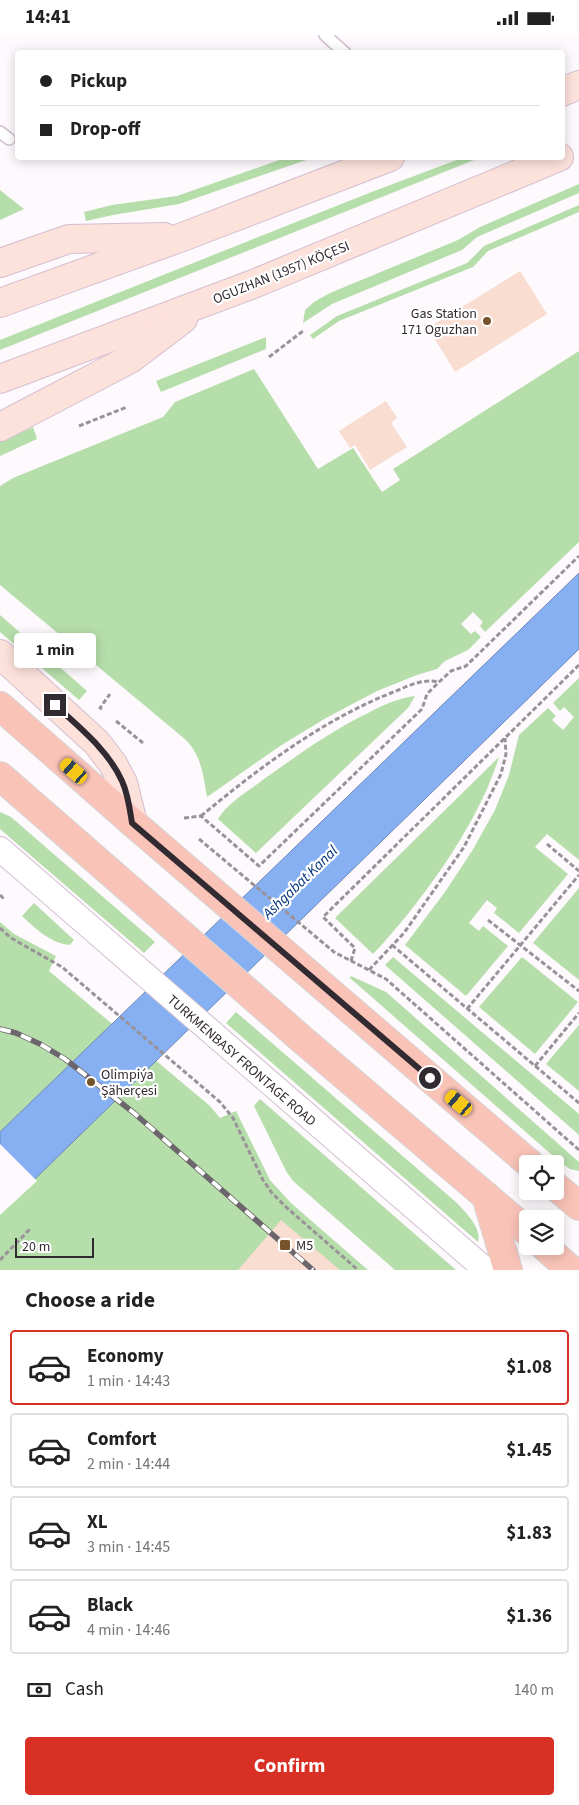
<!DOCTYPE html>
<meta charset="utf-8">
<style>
body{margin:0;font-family:"Source Sans 3",sans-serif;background:#f2f2f2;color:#222;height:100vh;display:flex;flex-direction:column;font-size:19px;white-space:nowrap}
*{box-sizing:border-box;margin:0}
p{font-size:16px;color:#767676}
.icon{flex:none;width:28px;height:28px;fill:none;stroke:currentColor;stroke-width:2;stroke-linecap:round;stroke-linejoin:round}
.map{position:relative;height:1235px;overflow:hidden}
.details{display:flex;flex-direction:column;background:#fff;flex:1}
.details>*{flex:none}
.banner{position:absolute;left:15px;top:15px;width:550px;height:110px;border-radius:5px;box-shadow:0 2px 12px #0003;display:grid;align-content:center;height:110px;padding:0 25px;background:#fff}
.fabs{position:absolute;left:519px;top:1120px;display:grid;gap:10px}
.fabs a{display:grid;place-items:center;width:45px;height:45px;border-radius:5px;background:#fff;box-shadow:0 2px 12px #0003;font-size:25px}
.scale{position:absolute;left:15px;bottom:12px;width:79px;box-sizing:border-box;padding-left:5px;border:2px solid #322a31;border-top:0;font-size:14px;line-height:18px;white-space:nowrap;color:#322a31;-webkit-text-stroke:4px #fff;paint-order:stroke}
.end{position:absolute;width:22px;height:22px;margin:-11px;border:6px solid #322a31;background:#fff;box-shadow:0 0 0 2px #fff}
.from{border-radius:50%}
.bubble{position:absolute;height:35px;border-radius:5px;background:#fff;box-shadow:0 2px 12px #0003;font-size:16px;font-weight:700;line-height:35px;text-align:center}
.car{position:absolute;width:15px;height:30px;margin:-15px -8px;border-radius:6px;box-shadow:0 0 4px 1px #0007;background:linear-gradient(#f5c518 24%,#345 0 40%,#f5c518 0 76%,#345 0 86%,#f5c518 0)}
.banner b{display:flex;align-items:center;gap:18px;height:48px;font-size:19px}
.banner b+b{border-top:1px solid #e0e0e0}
.banner i{width:12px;height:12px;background:#222}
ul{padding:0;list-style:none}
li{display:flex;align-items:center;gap:15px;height:75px;margin:0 10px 8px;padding:0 15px;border:2px solid #e0e0e0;border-radius:5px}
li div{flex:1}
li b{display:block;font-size:19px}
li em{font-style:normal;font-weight:700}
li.on{border-color:#d93025}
li>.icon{width:45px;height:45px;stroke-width:1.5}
h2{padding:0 25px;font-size:22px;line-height:60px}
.pay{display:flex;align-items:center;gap:12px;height:55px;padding:0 25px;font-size:19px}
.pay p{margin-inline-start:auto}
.primary-button{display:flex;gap:10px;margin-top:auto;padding:10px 25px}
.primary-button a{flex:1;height:58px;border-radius:5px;background:#d93025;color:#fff;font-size:20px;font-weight:700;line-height:58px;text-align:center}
.status{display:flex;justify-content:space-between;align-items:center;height:35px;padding:0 25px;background:#fff;direction:ltr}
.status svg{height:14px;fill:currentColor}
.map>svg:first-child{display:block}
.green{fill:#b6deab}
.water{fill:#87b0f3;stroke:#6e88b9}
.pier{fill:#fdf9fc}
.building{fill:#f8ddd0}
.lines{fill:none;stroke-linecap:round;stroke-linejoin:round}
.lane-casing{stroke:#d3bed0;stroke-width:14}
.street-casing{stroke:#d3bed0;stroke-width:26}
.secondary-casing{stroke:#d3bed0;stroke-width:30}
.primary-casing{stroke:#d6d4d6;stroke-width:30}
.path{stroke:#999398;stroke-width:3;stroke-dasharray:5 2.5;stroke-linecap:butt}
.lane{stroke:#fff;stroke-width:11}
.street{stroke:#fff;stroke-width:24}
.secondary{stroke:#fde1db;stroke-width:28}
.primary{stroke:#fac3b8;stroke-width:28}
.rail-casing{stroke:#6c656b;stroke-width:5.5}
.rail{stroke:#fff;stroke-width:4;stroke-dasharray:11;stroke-linecap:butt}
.route{stroke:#322a31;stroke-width:6}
.poi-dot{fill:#75542b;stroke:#fff;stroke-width:2}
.labels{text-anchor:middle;stroke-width:4.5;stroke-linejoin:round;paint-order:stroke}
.street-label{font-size:14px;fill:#322a31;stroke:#fff}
.poi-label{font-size:14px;fill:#322a31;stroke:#fff;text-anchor:start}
.water-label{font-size:15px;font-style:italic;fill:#02337e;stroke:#fff}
</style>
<div class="status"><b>14:41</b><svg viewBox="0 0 49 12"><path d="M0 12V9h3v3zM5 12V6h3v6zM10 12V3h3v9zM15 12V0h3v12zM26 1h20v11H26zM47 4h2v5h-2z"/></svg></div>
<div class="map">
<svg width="579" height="1235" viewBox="0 0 579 1235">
<rect width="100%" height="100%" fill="#fdf9fc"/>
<g class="green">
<polygon points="285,123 312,123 179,169 113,180 86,186 84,177 112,170 177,161"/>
<polygon points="462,123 479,123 0,315 0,305 369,158"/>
<polygon points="579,149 579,158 477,202 462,215 332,269 303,288 305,275 314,267 330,258 458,205 480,192"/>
<polygon points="0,155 24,174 0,185"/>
<polygon points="579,170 579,177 488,216 473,232 339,286 313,304 310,300 337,281 467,228 484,211"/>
<polygon points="266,302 266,314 161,357 156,346"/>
<path d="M579 316V507L485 597 480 591 483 587 473 577 461 589 471 599 475 596 481 602 468 615 445 626 437 634 417 640 377 656 326 683 280 711 207 762C203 740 202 722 186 705L0 550V451L13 443 163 382 175 367 254 334 318 434 353 413 382 457 400 445 393 434Z"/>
<polygon points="33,392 37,404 0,421 0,407"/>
<polygon points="0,580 87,656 79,665 0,597"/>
<polygon points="579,643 579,825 547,799 535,812 568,839 519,898 494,878 497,873 487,865 469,888 479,896 483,891 508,911 466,961 405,910 445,857 472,816 495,775 509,740 519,700 548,673 556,681 552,685 563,695 574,682 564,672 560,676 553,668"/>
<path d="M415 661 408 673 256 818 218 784C228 767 249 756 264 744 298 720 331 696 368 678 383 670 398 663 415 661Z"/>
<path d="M499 722C478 790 421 868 373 919L335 883Z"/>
<polygon points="0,777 11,782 155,907 144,918 0,794"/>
<polygon points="579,853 579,945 533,908"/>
<path d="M34 868 74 905 70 910C50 908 36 894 22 881Z"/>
<polygon points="0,887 14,899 56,921 49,936 210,1071 220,1083 236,1076 270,1145 291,1168 368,1235 0,1235"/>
<polygon points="393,922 579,1079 579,1100 385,930"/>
<polygon points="522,922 578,967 535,1019 479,972"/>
<polygon points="351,941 386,957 579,1127 579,1136 570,1134 560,1127 350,943"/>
<path d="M236 977 457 1168C466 1178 482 1193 478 1207L226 988Z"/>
<polygon points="579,990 579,1056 546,1029"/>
<polygon points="260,1064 456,1235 395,1235 293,1146 286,1136 254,1071"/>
</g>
<polygon class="water" points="579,538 579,614 0,1178 0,1097"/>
<polygon class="pier" points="0,1109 37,1146 0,1180"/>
<g class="building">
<polygon points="520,236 547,279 455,337 428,293"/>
<polygon points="386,366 397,383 391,388 407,412 370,435 355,410 350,413 339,396"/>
<polygon points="281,1185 340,1235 238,1235"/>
</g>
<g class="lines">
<g class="lane-casing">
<g id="lane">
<polyline points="325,0 345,18"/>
<polyline points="0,97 9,104"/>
</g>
</g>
<g class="street-casing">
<polyline id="street" points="0,814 486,1235"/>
</g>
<g class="secondary-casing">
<g id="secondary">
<polyline points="562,57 579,50"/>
<polyline points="0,228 69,204 164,202"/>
<polyline points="0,268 185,201 390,122"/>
<polyline points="0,344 256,248 559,122"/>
<polyline points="0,392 130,324 183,284"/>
<polyline points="0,619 97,708 113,729 123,748 133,788"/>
</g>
</g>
<g class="primary-casing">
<g id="primary">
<polyline points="0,671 133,788 530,1129"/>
<polyline points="0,741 305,1007 528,1197"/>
<polyline points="555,1151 579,1171"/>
<polyline points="486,1161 508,1235"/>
<polyline points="544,1211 571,1235"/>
</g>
</g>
<g class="path">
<polyline points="269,322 303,296"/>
<polyline points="79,391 127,372"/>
<polyline points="102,674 100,673 110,659"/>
<polyline points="116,686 143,708"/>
<path d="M201 781C259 733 321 686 391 658 406 652 422 643 439 647"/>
<polyline points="184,783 201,781 259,831 422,674 427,659 439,647 451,636 466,631 579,521"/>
<polyline points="199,804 334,917 386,944 579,1115"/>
<polyline points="547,809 579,836"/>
<polyline points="0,860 5,865"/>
<polyline points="488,885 579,956"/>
<polyline points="0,893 11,903 62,932 220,1067 233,1083 263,1145 272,1158 286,1172 358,1235"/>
<polyline points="392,910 579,1068"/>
<polyline points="351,926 355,913 323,882 579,630"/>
<polyline points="369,935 404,898 464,812 501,739 506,719 505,703"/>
<polyline points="467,974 579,840"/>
<polyline points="535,1031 579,978"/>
<polyline points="0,1225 30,1194"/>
</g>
<use href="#lane" class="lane"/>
<use href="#street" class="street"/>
<use href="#secondary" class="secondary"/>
<use href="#primary" class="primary"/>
<g class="rail-casing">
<polyline id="rail" points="0,994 16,998 40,1009 65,1024 134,1078 313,1235"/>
</g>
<use href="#rail" class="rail"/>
</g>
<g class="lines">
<path class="route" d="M55 670C80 693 108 715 122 746 128 759 130 775 132 788L430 1043"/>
</g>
<g class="poi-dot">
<circle cx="487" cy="286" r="5"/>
<circle cx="91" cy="1047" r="5"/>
<rect x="279" y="1204" width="12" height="12" rx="2.5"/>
</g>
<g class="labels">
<g class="street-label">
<text transform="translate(281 237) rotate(-22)" y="5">OGUZHAN (1957) KÖÇESI</text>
<text transform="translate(242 1025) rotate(41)" y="5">TURKMENBASY FRONTAGE ROAD</text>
</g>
<g class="poi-label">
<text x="477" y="283" text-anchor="end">Gas Station<tspan x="477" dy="16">171 Oguzhan</tspan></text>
<text x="101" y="1044">Olimpiýa<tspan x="101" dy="16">Şäherçesi</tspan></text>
<text x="296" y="1215">M5</text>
</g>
<g class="water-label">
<text transform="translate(300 847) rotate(-44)" y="5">Ashgabat Kanal</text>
</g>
</g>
</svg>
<div class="fabs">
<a><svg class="icon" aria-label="locate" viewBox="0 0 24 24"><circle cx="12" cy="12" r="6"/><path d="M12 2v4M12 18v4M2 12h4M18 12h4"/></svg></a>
<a><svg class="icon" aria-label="layers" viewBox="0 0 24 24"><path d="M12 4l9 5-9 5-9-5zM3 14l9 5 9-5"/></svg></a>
</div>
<div class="scale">20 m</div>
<i class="end from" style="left:430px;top:1043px"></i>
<i class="end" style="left:55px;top:670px"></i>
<div class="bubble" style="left:14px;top:598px;width:82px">1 min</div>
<i class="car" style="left:74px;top:736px;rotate:311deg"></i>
<i class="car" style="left:459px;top:1068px;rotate:310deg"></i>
<div class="banner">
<b><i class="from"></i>Pickup</b>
<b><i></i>Drop-off</b>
</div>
</div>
<section class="details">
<h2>Choose a ride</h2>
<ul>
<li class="on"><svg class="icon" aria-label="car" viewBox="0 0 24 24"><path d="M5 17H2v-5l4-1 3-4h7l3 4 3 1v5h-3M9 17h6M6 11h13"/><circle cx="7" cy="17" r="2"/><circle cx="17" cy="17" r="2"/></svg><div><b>Economy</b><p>1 min · 14:43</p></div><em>$1.08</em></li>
<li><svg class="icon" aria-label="car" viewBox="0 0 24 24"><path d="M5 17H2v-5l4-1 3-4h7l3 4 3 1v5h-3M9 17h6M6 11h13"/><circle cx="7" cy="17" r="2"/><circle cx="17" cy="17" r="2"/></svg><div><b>Comfort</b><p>2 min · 14:44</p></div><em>$1.45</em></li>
<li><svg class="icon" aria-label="car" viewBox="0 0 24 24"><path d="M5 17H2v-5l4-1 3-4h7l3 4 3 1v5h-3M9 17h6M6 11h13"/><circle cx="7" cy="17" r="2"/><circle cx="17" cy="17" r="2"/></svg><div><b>XL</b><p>3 min · 14:45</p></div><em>$1.83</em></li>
<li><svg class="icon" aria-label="car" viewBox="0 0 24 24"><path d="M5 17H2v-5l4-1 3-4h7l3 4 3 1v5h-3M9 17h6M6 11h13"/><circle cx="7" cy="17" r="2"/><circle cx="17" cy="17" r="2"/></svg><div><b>Black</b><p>4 min · 14:46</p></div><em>$1.36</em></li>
</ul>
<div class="pay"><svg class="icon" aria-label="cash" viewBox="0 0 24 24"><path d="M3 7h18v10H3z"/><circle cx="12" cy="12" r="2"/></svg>Cash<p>140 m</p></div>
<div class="primary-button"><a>Confirm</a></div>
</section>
